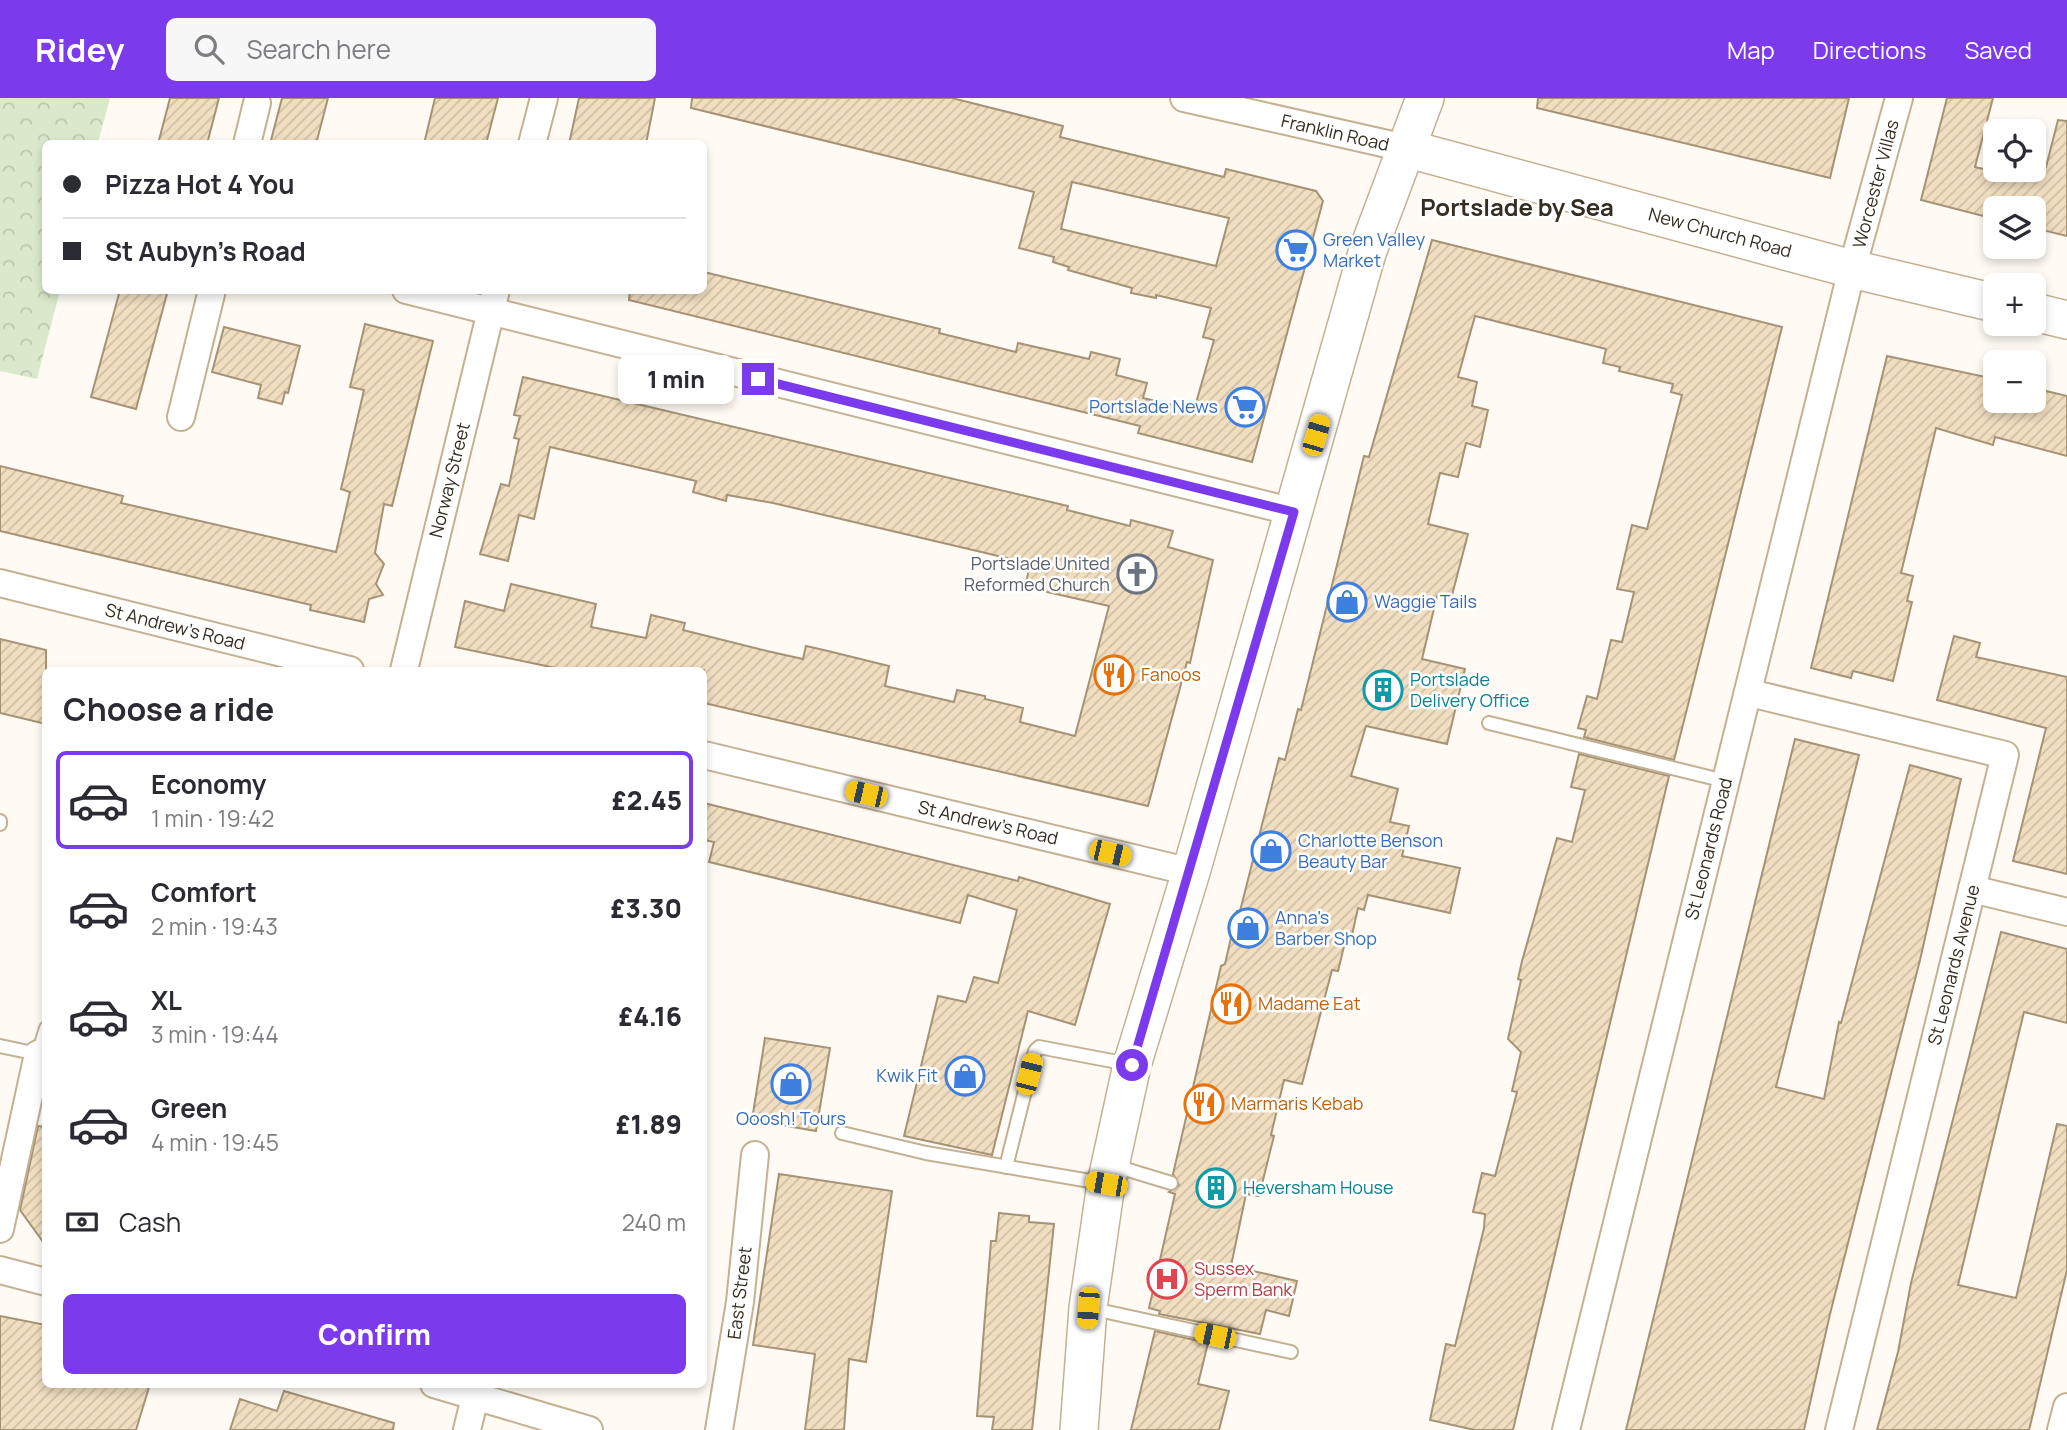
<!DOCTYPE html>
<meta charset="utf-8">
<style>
body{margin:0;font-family:Manrope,sans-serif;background:#f7f7f7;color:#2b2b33;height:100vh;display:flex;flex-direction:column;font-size:26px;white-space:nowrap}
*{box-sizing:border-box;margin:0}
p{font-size:23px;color:#7c7c81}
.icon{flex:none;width:38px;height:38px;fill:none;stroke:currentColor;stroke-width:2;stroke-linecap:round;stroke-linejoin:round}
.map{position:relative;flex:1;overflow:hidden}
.sheet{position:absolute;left:42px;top:569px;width:665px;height:721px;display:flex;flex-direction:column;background:#fff;border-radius:10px;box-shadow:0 4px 10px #0003}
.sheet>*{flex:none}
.banner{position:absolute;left:42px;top:42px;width:665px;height:154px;border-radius:10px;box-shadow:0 4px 10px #0003;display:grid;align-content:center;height:154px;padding:0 21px;background:#fff}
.fabs{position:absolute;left:1983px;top:21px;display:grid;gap:14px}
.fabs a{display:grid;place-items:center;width:63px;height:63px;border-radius:10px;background:#fff;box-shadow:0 4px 10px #0003;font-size:35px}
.end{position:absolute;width:32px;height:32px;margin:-16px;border:9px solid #7c3aed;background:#fff;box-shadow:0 0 0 4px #fff}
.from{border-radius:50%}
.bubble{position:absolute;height:49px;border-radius:10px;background:#fff;box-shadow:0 4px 10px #0003;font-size:23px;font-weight:800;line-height:49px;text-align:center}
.car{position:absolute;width:21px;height:42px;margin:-21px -10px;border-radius:9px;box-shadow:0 0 5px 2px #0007;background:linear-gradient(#f5c518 24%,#345 0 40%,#f5c518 0 76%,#345 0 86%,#f5c518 0)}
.banner b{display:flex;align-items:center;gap:24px;height:66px;font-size:26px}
.banner b+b{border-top:2px solid #e1e1e2}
.banner i{width:18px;height:18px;background:#2b2b33}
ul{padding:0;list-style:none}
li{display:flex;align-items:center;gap:21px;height:98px;margin:0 14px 10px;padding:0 7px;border:4px solid transparent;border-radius:10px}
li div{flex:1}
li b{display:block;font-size:26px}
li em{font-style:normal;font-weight:800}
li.current{border-color:#7c3aed}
li>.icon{width:63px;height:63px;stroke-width:1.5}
h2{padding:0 21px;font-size:32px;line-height:84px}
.pay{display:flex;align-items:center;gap:18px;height:77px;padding:0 21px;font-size:26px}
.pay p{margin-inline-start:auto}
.button{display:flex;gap:14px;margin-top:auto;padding:14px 21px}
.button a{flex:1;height:80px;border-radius:10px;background:#7c3aed;color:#fff;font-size:28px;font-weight:800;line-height:80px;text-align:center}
header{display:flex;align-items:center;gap:42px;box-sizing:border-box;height:98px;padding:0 35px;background:#7c3aed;color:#fff}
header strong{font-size:33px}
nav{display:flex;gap:38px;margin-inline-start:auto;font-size:24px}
.search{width:490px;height:63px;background:#f7f7f7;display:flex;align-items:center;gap:18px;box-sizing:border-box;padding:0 24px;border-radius:10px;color:#7c7c81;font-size:26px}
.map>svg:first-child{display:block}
.park{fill:url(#park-crowns)}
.building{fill:url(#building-hatch);stroke:#a69376;stroke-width:2;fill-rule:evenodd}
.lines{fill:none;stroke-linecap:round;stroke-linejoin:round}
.service-casing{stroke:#c4b193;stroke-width:16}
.minor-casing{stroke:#c4b193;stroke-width:30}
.secondary-casing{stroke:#c4b193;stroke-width:40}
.service{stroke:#fff;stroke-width:12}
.minor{stroke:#fff;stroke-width:26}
.secondary{stroke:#fff;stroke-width:37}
.route{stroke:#7c3aed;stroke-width:9}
.labels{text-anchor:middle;stroke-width:5;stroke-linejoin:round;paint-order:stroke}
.street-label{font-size:18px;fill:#352d21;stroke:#fff}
.shop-label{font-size:18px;fill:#366cbe;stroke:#fff;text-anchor:start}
.worship-label{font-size:18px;fill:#5b616d;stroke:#fff;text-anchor:end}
.food-label{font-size:18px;fill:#c56008;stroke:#fff;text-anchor:start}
.culture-label{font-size:18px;fill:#0d838f;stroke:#fff;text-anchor:start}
.health-label{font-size:18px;fill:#be3a42;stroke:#fff;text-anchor:start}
.district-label{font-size:24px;font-weight:bold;fill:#352d21;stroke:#fff}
</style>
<header>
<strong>Ridey</strong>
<div class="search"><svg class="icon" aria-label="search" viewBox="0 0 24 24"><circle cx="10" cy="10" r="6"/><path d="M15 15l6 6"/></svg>Search here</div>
<nav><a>Map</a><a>Directions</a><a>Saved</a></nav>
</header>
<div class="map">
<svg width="2067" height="1332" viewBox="0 0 2067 1332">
<defs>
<pattern id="park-crowns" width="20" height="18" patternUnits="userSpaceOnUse" patternTransform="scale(1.75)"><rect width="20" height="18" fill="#dae9cb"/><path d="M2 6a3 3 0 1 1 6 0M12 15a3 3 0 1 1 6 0" fill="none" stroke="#bcc8ae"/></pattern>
<pattern id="building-hatch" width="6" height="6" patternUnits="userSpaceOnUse" patternTransform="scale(1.75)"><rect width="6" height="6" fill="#f1dec0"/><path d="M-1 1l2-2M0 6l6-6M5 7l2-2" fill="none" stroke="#cfbfa5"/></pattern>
</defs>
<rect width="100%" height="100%" fill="#fffbf4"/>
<polygon class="park" points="0,0 110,0 98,45 46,46 46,192 60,193 37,281 0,273"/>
<g class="building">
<polygon points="170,0 219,0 207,46 158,46"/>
<polygon points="282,0 328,0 316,46 270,46"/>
<polygon points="435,0 498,0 486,46 424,46"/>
<polygon points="579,0 655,0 646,46 569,46"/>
<path d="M692 0H952L1063 28 1060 39 1224 79 1226 71 1316 93 1323 103 1252 364 1138 335 1140 328 629 202 630 192H704V174L940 231 939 235 1016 254 1018 245 1089 261 1091 254 1120 261 1116 277 1147 285 1143 300 1194 312 1214 242 1203 239 1211 210 1156 197V200L1131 195 1132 190 1068 172 1069 169 1053 164 1054 159 1019 150 1034 94 691 10ZM1072 84 1229 120 1216 168 1061 131Z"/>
<polygon points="1538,0 1849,0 1830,80 1537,10"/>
<polygon points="1947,0 1993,0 1975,69 2034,83 2034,66 2046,69 2058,22 2067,23 2067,138 2034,130 2034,110 1995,110 1995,121 1921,102"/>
<polygon points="1432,142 1782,229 1689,603 1674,662 1584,639 1586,632 1578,630 1587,598 1597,601 1611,542 1622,544 1634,494 1617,491 1632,427 1647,431 1682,297 1671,294 1673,286 1619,273 1620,269 1603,265 1606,251 1475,218 1458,279 1477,284 1472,308 1488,312 1480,349 1466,345 1458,379 1440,375 1428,426 1468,436 1451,501 1437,498 1422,561 1465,571 1447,646 1366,628 1351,678 1398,691 1390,724 1409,728 1402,758 1460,770 1450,815 1368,797 1364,812 1358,810 1352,837 1347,836 1338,873 1332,872 1302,986 1284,982 1271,1037 1274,1038 1259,1098 1246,1096 1231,1168 1297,1183 1289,1218 1266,1212 1260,1236 1159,1216 1160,1213 1149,1210 1175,1096 1169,1094 1179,1087 1173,1076 1221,868 1225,866 1237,813 1240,813 1279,660 1285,662 1298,611 1301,612 1364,358 1369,359"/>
<polygon points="120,192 168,192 136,311 91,299"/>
<polygon points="365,226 433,243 392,408 384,406 375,455 384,466 376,486 383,497 369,501 364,524 310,512 311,507 0,433 0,368 123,398 121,405 336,454 350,394 341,391 364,292 350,289"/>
<polygon points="224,229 300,248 288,295 285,294 282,306 258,300 261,287 212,274"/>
<polygon points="1887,258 1995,281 1995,303 2034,303 2034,290 2067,298 2067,358 1995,339 1993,347 1936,330 1901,475 1913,478 1907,503 1912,504 1893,583 1853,573 1851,580 1811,570"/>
<polygon points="523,279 1068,408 1067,412 1130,428 1131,422 1173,433 1168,449 1213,462 1190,565 1187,564 1148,708 704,605 704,572 565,572 455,549 465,503 504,513 511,486 596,506 591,529 646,540 651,517 685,525 683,532 767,553 803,561 806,548 828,553 889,568 885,588 954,604 957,592 985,598 985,601 1023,610 1020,624 1075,638 1109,508 1025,489 1030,467 1011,461 773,405 727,397 726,403 693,394 696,383 550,349 534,421 519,417 508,463 480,456 501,386 509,388 519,341 514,340 520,318 514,317"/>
<polygon points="1954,538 1980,545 1976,559 2067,579 2067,776 2013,763 2046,630 1937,602"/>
<polygon points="0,541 46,552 46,626 0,615"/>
<polygon points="1795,641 1859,657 1776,989 1824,1001 1839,924 1841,925 1910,667 1961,681 1920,862 1830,1216 1804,1332 1626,1332"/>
<polygon points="1579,656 1669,678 1513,1332 1475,1332 1430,1322 1446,1246 1455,1248 1484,1130 1485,1116 1473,1114 1482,1075 1495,1078 1517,994 1512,993 1521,954 1508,941 1521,882 1518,881 1522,863 1557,740 1572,744 1585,692 1571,689"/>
<polygon points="704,705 1018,783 1019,779 1110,806 1075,927 1028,913 992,1057 904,1038 938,898 966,904 974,879 998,885 1017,812 968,797 960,825 709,764 714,744 704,742"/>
<polygon points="2001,834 2067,851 2067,925 2024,914 1958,1187 2016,1200 2057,1026 2067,1028 2067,1172 2032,1320 2029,1332 1877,1332 1898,1254 1911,1185"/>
<polygon points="765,940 830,950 816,1033 752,1022"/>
<polygon points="38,1028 46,1029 46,1148 20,1112"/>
<polygon points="779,1076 892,1093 866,1264 849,1261 844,1332 805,1332 815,1256 753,1247"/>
<polygon points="999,1115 1029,1118 1029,1124 1054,1126 1032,1332 992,1332 994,1319 977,1318 991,1143 996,1143"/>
<polygon points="0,1218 46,1227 46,1286 150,1286 136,1332 0,1332"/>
<polygon points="1155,1233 1208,1245 1198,1286 1229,1293 1219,1332 1131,1332"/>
<polygon points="284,1293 394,1325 393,1332 230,1332 240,1301 277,1313"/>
</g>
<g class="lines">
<g class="service-casing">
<g id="service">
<polyline points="1489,625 1725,683"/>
<polyline points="0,723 0,726"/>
<polyline points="0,948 38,956 46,930"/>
<polyline points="842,1035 926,1055 1102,1085"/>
<polyline points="1112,1067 1171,1085"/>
<polyline points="1006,1069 1035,953 1039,949 1128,966"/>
<polyline points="1089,1210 1291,1254"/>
</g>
</g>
<g class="minor-casing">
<g id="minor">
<polyline points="1184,0 1405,50"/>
<polyline points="247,46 257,5"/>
<polyline points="532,46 544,0"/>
<polyline points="406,192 1294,414"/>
<polyline points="181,319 212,192"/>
<polyline points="0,485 350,572"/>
<polyline points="404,572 496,192"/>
<polyline points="1750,595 2005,657 1839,1332"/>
<polyline points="704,657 1191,774"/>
<polyline points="1972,791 2067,814"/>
<polyline points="0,1131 38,956 46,958"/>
<polyline points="0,1172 46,1184"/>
<polyline points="434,1286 589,1332"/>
<polyline points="467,1332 475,1299"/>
<polyline points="719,1332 740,1204 755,1057"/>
<polyline points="1566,1332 1852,171 1899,0"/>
<polyline points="2061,1332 2067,1309"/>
</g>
</g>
<g class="secondary-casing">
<g id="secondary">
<polyline points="1405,50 1852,171 1995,205"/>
<polyline points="2034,214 2067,222"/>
<polyline points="1079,1332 1088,1210 1106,1086 1132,967 1191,774 1367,155 1425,0"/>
</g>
</g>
<use href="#service" class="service"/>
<use href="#minor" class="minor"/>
<use href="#secondary" class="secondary"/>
</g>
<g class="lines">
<polyline class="route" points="758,281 1294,414 1132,967"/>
</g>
<defs>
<g id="supermarket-ring" transform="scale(2.0125)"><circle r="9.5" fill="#fff" stroke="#3f7fe0" stroke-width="1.5"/><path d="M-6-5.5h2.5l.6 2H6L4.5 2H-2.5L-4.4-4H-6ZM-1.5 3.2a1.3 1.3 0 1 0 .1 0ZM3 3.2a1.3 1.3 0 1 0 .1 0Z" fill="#3f7fe0"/></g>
<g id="church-ring" transform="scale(2.0125)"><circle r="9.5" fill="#fff" stroke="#6b7280" stroke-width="1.5"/><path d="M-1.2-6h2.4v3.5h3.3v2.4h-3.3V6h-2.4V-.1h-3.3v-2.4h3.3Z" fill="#6b7280"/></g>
<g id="shop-ring" transform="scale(2.0125)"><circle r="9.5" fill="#fff" stroke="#3f7fe0" stroke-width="1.5"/><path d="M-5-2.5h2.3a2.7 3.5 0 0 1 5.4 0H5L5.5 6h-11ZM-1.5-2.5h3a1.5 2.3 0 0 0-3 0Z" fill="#3f7fe0"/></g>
<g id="restaurant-ring" transform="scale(2.0125)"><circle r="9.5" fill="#fff" stroke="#e8710a" stroke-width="1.5"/><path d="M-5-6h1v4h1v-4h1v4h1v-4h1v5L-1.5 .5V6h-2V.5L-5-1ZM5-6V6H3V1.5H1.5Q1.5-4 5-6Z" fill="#e8710a"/></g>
<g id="building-ring" transform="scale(2.0125)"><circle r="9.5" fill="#fff" stroke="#0f9aa8" stroke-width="1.5"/><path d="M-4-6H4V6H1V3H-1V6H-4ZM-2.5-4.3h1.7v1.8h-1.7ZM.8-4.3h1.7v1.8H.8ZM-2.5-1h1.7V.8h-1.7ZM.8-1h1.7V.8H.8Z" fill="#0f9aa8"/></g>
<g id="hospital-ring" transform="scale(2.0125)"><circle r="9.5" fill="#fff" stroke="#e0444e" stroke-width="1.5"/><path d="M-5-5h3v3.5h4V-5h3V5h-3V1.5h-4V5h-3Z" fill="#e0444e"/></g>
</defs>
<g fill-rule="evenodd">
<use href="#supermarket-ring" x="1296" y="152"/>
<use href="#supermarket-ring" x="1245" y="309"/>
<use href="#church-ring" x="1137" y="476"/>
<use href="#shop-ring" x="1347" y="504"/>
<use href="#restaurant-ring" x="1114" y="577"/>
<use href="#building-ring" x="1383" y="592"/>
<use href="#shop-ring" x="1271" y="753"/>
<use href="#shop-ring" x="1248" y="830"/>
<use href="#restaurant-ring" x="1231" y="906"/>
<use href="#shop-ring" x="965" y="978"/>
<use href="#shop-ring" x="791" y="986"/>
<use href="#restaurant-ring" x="1204" y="1006"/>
<use href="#building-ring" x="1216" y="1090"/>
<use href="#hospital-ring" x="1167" y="1181"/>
</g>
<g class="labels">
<g class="street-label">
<text transform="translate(1335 35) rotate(13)" y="6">Franklin Road</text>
<text transform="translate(1876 86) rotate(-75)" y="6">Worcester Villas</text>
<text transform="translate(1720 135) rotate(15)" y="6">New Church Road</text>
<text transform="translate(450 382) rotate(-76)" y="6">Norway Street</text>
<text transform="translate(175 529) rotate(14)" y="6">St Andrew's Road</text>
<text transform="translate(988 725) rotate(13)" y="6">St Andrew's Road</text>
<text transform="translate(1709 751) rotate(-76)" y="6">St Leonards Road</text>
<text transform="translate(1954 867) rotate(-76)" y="6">St Leonards Avenue</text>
<text transform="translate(740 1195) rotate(-83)" y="6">East Street</text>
</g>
<g class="shop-label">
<text x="1323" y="148">Green Valley<tspan x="1323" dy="21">Market</tspan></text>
<text x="1218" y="315" text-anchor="end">Portslade News</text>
<text x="1374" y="510">Waggie Tails</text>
<text x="1298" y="749">Charlotte Benson<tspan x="1298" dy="21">Beauty Bar</tspan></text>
<text x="1275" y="826">Anna's<tspan x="1275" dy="21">Barber Shop</tspan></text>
<text x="938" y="984" text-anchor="end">Kwik Fit</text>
<text x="791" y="1027" text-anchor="middle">Ooosh! Tours</text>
</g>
<g class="worship-label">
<text x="1110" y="472">Portslade United<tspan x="1110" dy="21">Reformed Church</tspan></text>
</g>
<g class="food-label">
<text x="1141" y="583">Fanoos</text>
<text x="1258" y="912">Madame Eat</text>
<text x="1231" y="1012">Marmaris Kebab</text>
</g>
<g class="culture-label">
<text x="1410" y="588">Portslade<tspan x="1410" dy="21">Delivery Office</tspan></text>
<text x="1243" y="1096">Heversham House</text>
</g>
<g class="health-label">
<text x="1194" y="1177">Sussex<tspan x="1194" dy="21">Sperm Bank</tspan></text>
</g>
<g class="district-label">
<text x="1517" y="118">Portslade by Sea</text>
</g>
</g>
</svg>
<div class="fabs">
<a><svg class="icon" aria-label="locate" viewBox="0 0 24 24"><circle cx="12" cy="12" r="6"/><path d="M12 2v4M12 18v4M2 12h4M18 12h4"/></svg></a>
<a><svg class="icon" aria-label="layers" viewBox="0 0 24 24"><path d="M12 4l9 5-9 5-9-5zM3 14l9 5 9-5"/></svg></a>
<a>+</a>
<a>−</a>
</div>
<i class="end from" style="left:1132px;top:967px"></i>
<i class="end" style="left:758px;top:281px"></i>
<div class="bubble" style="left:618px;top:257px;width:116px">1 min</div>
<i class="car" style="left:1316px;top:337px;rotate:16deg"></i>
<i class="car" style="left:866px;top:696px;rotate:283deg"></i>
<i class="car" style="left:1110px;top:755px;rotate:103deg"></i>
<i class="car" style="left:1029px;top:976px;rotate:14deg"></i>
<i class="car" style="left:1106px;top:1086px;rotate:280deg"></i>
<i class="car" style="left:1088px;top:1210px;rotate:184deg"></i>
<i class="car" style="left:1215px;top:1238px;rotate:282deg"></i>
<div class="banner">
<b><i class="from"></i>Pizza Hot 4 You</b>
<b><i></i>St Aubyn's Road</b>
</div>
<section class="sheet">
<h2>Choose a ride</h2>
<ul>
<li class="current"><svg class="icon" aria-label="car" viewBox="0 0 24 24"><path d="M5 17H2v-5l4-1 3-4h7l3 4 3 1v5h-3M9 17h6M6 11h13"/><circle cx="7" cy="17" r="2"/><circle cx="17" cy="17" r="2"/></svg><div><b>Economy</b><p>1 min · 19:42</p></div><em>£2.45</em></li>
<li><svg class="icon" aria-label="car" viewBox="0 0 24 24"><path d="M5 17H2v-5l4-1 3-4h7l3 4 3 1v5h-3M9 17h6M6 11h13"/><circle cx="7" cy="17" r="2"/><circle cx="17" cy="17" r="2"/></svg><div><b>Comfort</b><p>2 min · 19:43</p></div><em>£3.30</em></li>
<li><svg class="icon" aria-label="car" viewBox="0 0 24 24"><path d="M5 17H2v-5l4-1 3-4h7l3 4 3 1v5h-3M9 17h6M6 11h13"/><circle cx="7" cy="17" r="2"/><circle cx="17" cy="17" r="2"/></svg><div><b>XL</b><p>3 min · 19:44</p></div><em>£4.16</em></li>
<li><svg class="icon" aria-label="car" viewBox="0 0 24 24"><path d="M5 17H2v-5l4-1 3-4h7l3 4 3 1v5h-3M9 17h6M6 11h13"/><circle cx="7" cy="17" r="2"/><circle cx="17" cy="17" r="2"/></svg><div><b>Green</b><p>4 min · 19:45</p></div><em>£1.89</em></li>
</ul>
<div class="pay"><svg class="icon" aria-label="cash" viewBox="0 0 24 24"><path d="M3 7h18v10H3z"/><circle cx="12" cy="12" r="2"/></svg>Cash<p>240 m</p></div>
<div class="button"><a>Confirm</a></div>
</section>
</div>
